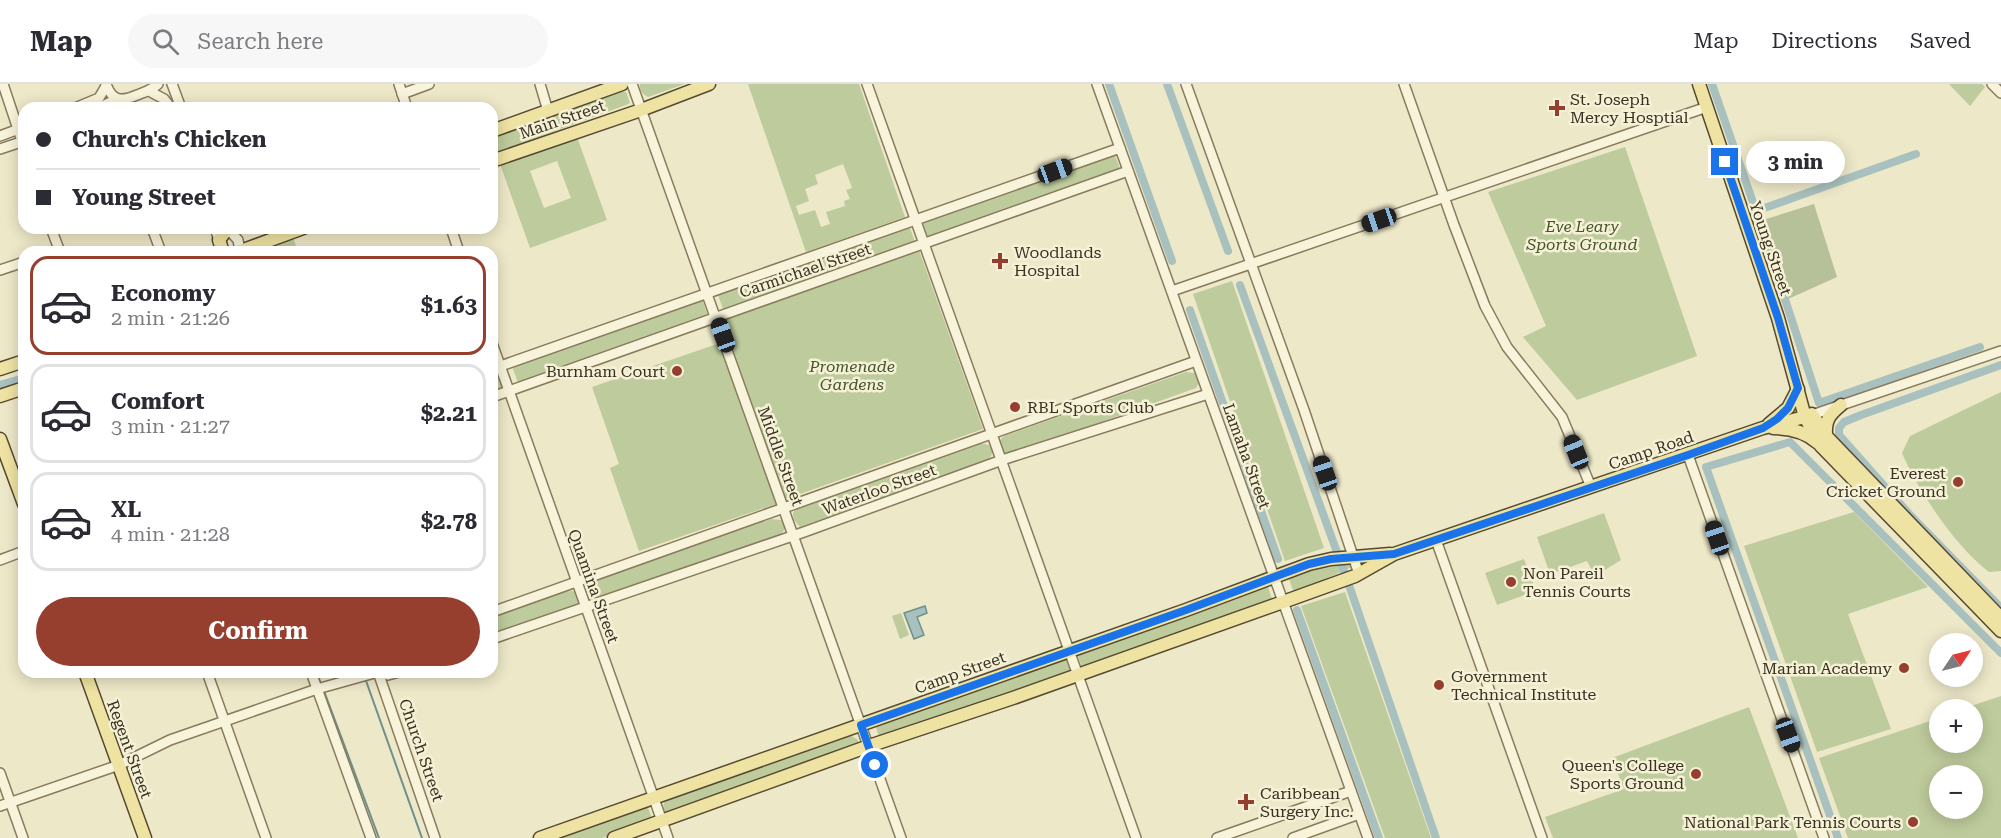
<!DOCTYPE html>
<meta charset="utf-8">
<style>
body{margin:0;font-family:"Roboto Serif",serif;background:#f7f7f7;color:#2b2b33;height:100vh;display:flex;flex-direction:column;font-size:22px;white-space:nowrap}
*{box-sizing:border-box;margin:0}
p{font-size:20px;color:#7c7c81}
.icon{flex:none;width:33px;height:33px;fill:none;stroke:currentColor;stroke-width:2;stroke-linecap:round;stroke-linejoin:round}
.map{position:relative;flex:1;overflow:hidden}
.details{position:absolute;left:18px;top:162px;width:480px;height:432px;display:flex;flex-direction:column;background:#fff;border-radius:18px;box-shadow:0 3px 15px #0003}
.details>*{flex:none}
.banner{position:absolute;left:18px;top:18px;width:480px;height:132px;border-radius:18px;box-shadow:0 3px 15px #0003;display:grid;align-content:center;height:132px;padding:0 18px;background:#fff}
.needle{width:39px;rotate:55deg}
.controls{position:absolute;left:1929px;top:549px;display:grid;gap:12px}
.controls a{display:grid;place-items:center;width:54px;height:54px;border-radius:50%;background:#fff;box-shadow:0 3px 15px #0003;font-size:30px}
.end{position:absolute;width:27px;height:27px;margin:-14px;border:8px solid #1a73e8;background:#fff;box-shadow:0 0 0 3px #fff}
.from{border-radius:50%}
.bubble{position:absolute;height:42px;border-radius:21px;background:#fff;box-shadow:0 3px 15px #0003;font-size:20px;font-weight:700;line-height:42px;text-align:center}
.car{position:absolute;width:18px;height:36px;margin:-18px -9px;border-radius:8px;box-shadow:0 0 4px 2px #0007;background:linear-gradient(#222 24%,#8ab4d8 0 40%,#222 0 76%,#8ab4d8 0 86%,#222 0)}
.banner b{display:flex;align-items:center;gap:21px;height:57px;font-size:22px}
.banner b+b{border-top:2px solid #e1e1e2}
.banner i{width:15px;height:15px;background:#2b2b33}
ul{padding:10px 0 0;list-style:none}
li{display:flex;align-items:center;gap:18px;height:99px;margin:0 12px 9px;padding:0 6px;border:3px solid #e1e1e2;border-radius:18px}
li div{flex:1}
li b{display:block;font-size:22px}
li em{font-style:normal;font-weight:700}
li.on{border-color:#963f2f}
li>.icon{width:54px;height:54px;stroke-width:1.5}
.button{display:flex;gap:12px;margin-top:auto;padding:12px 18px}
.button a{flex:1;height:69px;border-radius:36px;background:#963f2f;color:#fff;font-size:24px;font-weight:700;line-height:69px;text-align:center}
header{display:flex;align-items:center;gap:36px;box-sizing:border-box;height:84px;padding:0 30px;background:#fff;border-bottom:2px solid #e1e1e2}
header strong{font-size:28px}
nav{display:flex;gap:33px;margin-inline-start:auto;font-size:21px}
.search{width:420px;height:54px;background:#f7f7f7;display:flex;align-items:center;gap:15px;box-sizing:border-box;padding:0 21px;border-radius:33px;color:#7c7c81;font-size:22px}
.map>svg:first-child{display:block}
.green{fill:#becb9c;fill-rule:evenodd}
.cemetery{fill:#b6c19a}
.water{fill:#a9c1be;stroke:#6f908d;stroke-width:1.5}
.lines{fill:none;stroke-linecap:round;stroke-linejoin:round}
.stream{stroke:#6f908d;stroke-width:2}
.canal{stroke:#a9c1be;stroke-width:8}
.minor-casing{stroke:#897b5d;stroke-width:12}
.major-casing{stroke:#574931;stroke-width:15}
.minor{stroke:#f8f4db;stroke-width:9}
.major{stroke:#eee3a2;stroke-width:12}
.route{stroke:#1a73e8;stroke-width:8}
.poi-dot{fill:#963f2f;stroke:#f5f1d7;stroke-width:2}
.labels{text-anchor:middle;stroke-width:5;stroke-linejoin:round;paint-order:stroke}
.poi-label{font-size:16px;fill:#3a3120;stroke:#f5f1d7;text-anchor:start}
.street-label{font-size:16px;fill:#3a3120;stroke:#f5f1d7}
.park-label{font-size:16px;font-style:italic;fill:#435528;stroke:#f5f1d7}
</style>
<header>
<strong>Map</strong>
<div class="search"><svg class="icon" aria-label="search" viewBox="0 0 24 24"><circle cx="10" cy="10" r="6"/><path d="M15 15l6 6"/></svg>Search here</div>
<nav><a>Map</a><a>Directions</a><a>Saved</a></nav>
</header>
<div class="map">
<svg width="2001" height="754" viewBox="0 0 2001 754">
<rect width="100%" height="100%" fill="#ede8c8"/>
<g class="green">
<path d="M640 0H685L648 13C643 11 639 6 640 0Z"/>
<path d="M748 0H859L905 133 806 168ZM843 80 852 104 846 106 850 115 844 117 845 122 826 128 830 140 821 143 815 126 799 131 796 122 809 117 805 105 818 100 815 91Z"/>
<polygon points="1949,0 1982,0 1985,3 1970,22"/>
<polygon points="621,7 626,8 630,19 626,21 492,70 492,53"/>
<path d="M577 53 607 136 530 164 500 80ZM557 77 571 114 544 124 530 87Z"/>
<polygon points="1625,63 1697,272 1577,316 1523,253 1546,242 1488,108"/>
<polygon points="1115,71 1120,85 928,153 923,139"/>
<polygon points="910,144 915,158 723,225 718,211"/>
<polygon points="293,153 298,168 261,168"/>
<polygon points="919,166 983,345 786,415 722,237"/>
<polygon points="1232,197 1324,464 1285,477 1193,210"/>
<polygon points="702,215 708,233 518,299 512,282"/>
<polygon points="720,259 776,420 639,467 610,384 619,380 592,303"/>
<polygon points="498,287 505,306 492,311 492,289"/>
<polygon points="1186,288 1195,289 1200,297 1196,304 1026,365 1006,371 1003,369 999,357 1004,352"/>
<path d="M2001 308V487L1989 488C1956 463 1918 407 1902 369L1910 352Z"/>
<polygon points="979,359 989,361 993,368 989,376 982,379 805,441 800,443 794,436 793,429 797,424"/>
<polygon points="1854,428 1928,503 1848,530 1891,645 1817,668 1744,462"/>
<polygon points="1604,429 1621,476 1595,492 1587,477 1550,490 1537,453"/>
<polygon points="771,435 781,436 785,444 781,451 592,518 588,516 585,504 589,499"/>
<polygon points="1372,474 1294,509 1288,492"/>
<polygon points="1524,475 1536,507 1497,521 1485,489"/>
<polygon points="1267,500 1273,518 1082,584 1077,569"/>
<polygon points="572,507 577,508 580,516 579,521 492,553 492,533 563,508"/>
<polygon points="1345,508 1431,754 1385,754 1301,522"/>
<polygon points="901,529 909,551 900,555 892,532"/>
<polygon points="1065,571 1071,589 880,656 875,640"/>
<polygon points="1973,573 1980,590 1946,602 1943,593 1972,592"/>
<path d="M2001 612V754H1848L1819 674 1939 634 1940 658H1972V626L1962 625ZM1940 692H1972V724H1940Z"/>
<polygon points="1749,623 1798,754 1553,754 1545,733 1624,705 1612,674"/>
<polygon points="850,651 858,656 858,663 667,730 663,725 664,718 667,715"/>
<polygon points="643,724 648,724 652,734 644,739 602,754 559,754"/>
</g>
<polygon class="cemetery" points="1814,120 1837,193 1788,215 1763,136"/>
<polygon class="water" points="925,522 927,529 917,533 924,551 914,555 904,529"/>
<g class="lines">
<g class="stream">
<polyline points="159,23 159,24"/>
<polyline points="316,588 322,602"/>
<polyline points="365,594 422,754"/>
<polyline points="324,607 379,754"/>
</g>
<g class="canal">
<polyline points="1109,0 1172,177"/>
<polyline points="1167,0 1228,167"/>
<polyline points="1712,0 1756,127 1916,70"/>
<polyline points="1756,127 1819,319 1980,263"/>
<polyline points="1240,201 1350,504 1436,754"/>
<polyline points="1190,226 1278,475"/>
<polyline points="2001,281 1861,331 1844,338 1839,344 1839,351 1910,431 2001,524"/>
<polyline points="0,301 24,294"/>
<polyline points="1297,526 1379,754"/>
<polyline points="1838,754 1706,383 1790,358 2001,569"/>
</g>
<g class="minor-casing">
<g id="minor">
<polyline points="3,0 24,63"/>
<path d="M106 0C112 17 121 18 137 11 145 8 152 6 158 0"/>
<polyline points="172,0 181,24"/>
<polyline points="399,0 407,24"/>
<polyline points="540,0 548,27"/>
<polyline points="632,0 901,754"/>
<polyline points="867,0 1136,754"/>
<polyline points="1097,0 1368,754"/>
<polyline points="1186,0 1304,326 1359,490"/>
<polyline points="1404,0 1454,141 1485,222 1507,263 1562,333 1591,403"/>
<polyline points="1992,0 2001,9"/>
<polyline points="149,7 164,15 171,24"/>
<polyline points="402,10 429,0"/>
<polyline points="75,24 99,14 106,2"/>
<polyline points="98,24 117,15"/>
<polyline points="0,52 24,43"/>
<polyline points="0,65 24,57"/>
<polyline points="51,144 60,168"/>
<polyline points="152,144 161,168"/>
<polyline points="215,144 219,156"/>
<polyline points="227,144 238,156 240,167"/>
<polyline points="451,144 459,168"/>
<polyline points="0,186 24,178"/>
<polyline points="1172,207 1707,23"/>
<polyline points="492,259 668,754"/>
<polyline points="492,285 1120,64"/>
<polyline points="492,313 1128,87"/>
<polyline points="1812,331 2001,267"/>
<polyline points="1688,371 1824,754"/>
<polyline points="1436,456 1542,754"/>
<polyline points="0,476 24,467"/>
<polyline points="492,528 1196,277"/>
<polyline points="492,555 804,448 1002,376 1208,310"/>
<polyline points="207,588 266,754"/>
<polyline points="311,588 371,754"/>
<polyline points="378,588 435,754"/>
<polyline points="0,689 23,754"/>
<polyline points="0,722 119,681 170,656 317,605 378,588 388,591 399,588"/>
<polyline points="1217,754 1351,707"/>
<polyline points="1293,754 1359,730"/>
</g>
</g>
<g class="major-casing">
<g id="major">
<polyline points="1699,0 1778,234 1805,333 1821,362 2001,547"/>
<polyline points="492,47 622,0"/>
<polyline points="492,77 641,26 709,0"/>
<polyline points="223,168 219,156 228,144"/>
<polyline points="238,168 303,144"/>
<polyline points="0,285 24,277"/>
<polyline points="0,312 24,304"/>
<polyline points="1812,330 1826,352 2001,534"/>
<polyline points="1769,340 1788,324 1798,305"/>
<path d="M1773 344C1790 344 1806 348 1818 359"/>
<path d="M1826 352C1825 336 1829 331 1841 321"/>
<polyline points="0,355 24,420"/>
<polyline points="85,588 145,754"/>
<polyline points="540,754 1186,526 1309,480 1331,475 1390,470"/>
<polyline points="614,754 869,662 1013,614 1283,518 1355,492 1394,470 1763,344 1812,331"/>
</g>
</g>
<use href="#minor" class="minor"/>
<use href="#major" class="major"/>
</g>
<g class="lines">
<polyline class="route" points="875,681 861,641 1186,526 1309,480 1331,475 1394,470 1688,371 1763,344 1777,335 1788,324 1798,304 1778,234 1725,78"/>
</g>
<g class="poi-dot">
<path d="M1554 15h6v6h6v6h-6v6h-6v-6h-6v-6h6z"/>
<path d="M997 168h6v6h6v6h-6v6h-6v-6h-6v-6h6z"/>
<circle cx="677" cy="287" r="6"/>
<circle cx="1015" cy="323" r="6"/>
<circle cx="1958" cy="398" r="6"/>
<circle cx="1511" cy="498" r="6"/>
<circle cx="1904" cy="584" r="6"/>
<circle cx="1439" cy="601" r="6"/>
<circle cx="1696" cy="690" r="6"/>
<path d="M1243 709h6v6h6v6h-6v6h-6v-6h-6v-6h6z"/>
<circle cx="1913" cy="738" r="6"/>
</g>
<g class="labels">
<g class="poi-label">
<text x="1570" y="21">St. Joseph<tspan x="1570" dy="18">Mercy Hosptial</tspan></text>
<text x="1014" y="174">Woodlands<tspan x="1014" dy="18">Hospital</tspan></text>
<text x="665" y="293" text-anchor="end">Burnham Court</text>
<text x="1027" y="329">RBL Sports Club</text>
<text x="1946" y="395" text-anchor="end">Everest<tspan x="1946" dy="18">Cricket Ground</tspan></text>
<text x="1523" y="495">Non Pareil<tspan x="1523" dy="18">Tennis Courts</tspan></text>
<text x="1892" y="590" text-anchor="end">Marian Academy</text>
<text x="1451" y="598">Government<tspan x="1451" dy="18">Technical Institute</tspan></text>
<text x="1684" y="687" text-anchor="end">Queen's College<tspan x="1684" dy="18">Sports Ground</tspan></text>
<text x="1260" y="715">Caribbean<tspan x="1260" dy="18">Surgery Inc.</tspan></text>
<text x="1901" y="744" text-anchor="end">National Park Tennis Courts</text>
</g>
<g class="street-label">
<text transform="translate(562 35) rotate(-19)" y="6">Main Street</text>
<text transform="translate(1771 164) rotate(71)" y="6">Young Street</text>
<text transform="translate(805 186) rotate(-19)" y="6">Carmichael Street</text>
<text transform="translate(1651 366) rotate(-19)" y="6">Camp Road</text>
<text transform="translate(781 372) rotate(70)" y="6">Middle Street</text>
<text transform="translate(1247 372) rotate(70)" y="6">Lamaha Street</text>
<text transform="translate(879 405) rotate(-20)" y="6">Waterloo Street</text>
<text transform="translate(594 502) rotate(70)" y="6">Quamina Street</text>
<text transform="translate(960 588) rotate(-20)" y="6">Camp Street</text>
<text transform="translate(130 665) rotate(70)" y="6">Regent Street</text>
<text transform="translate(422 666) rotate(71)" y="6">Church Street</text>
</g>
<g class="park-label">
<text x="1582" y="148">Eve Leary<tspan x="1582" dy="18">Sports Ground</tspan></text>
<text x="852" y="288">Promenade<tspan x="852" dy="18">Gardens</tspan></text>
</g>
</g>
</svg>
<div class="controls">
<a><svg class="needle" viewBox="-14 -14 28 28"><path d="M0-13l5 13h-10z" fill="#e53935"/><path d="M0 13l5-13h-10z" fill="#7c7c81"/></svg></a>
<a>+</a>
<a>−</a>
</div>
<i class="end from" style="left:875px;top:681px"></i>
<i class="end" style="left:1725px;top:78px"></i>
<div class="bubble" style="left:1746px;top:57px;width:99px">3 min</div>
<i class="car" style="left:1055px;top:87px;rotate:70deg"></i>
<i class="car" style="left:1379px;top:136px;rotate:251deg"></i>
<i class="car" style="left:723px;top:251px;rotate:340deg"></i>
<i class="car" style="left:1576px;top:368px;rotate:338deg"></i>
<i class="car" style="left:1325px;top:389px;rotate:341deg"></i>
<i class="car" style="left:1717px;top:454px;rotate:341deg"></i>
<i class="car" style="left:1788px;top:651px;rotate:160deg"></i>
<div class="banner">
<b><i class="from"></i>Church's Chicken</b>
<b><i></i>Young Street</b>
</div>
<section class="details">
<ul>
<li class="on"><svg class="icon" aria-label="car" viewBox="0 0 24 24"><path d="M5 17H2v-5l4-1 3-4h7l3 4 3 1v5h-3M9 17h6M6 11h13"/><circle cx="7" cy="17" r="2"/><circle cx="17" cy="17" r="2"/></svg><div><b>Economy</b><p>2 min · 21:26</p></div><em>$1.63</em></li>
<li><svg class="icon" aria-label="car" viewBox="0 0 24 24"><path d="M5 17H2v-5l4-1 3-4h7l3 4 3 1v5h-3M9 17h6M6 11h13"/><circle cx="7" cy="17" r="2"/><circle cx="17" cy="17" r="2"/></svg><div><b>Comfort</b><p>3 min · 21:27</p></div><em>$2.21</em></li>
<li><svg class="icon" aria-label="car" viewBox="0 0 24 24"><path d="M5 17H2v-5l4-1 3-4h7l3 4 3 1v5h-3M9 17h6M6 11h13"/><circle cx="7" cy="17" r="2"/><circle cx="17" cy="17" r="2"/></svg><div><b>XL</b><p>4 min · 21:28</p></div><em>$2.78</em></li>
</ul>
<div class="button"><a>Confirm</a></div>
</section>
</div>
